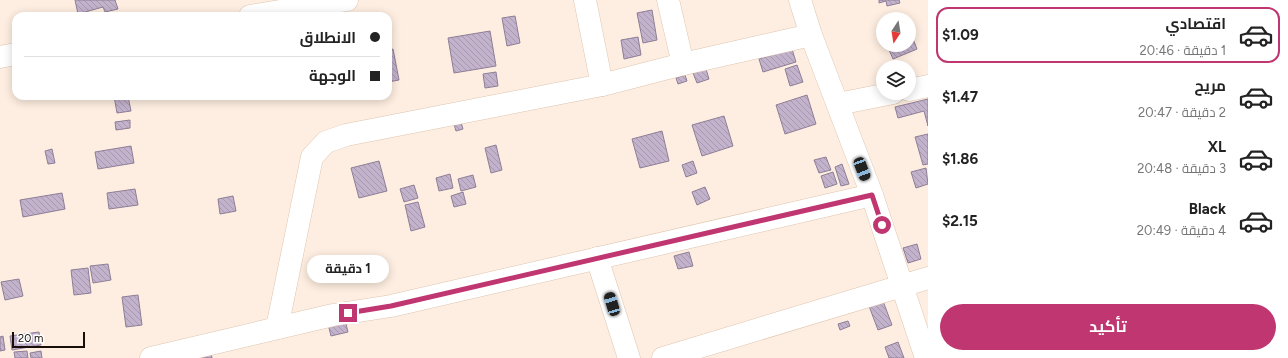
<!DOCTYPE html>
<html lang="ar">
<meta charset="utf-8">
<style>
body{margin:0;font-family:Figtree,Cairo,sans-serif;background:#f6f6f6;color:#222;direction:rtl;height:100vh;display:flex;flex-direction:column;font-size:15px;white-space:nowrap}
*{box-sizing:border-box;margin:0}
p{font-size:13px;color:#767676}
.icon{flex:none;width:22px;height:22px;fill:none;stroke:currentColor;stroke-width:2;stroke-linecap:round;stroke-linejoin:round}
.map{position:relative;flex:1;overflow:hidden;direction:ltr}
.side{display:flex;flex-direction:column;background:#fff;width:360px}
.side>*{flex:none}
.hud{position:absolute;left:12px;top:12px;width:380px;height:88px;border-radius:12px;box-shadow:0 2px 10px #0003;direction:rtl;display:grid;align-content:center;height:88px;padding:0 12px;background:#fff}
.needle{width:26px;rotate:192deg}
.controls{position:absolute;left:876px;top:12px;display:grid;gap:8px}
.controls a{display:grid;place-items:center;width:40px;height:40px;border-radius:50%;background:#fff;box-shadow:0 2px 10px #0003;font-size:20px}
.scale{position:absolute;left:12px;bottom:10px;width:73px;box-sizing:border-box;padding-left:4px;border:2px solid #170e07;border-top:0;font-size:11px;line-height:14px;white-space:nowrap;color:#170e07;-webkit-text-stroke:3px #fff;paint-order:stroke}
.end{position:absolute;width:18px;height:18px;margin:-9px;border:5px solid #c03670;background:#fff;box-shadow:0 0 0 2px #fff}
.from{border-radius:50%}
.bubble{position:absolute;height:28px;border-radius:14px;background:#fff;box-shadow:0 2px 10px #0003;font-size:13px;font-weight:700;line-height:28px;text-align:center;direction:rtl}
.car{position:absolute;width:12px;height:24px;margin:-12px -6px;border-radius:5px;box-shadow:0 0 3px 1px #0007;background:linear-gradient(#222 24%,#8ab4d8 0 40%,#222 0 76%,#8ab4d8 0 86%,#222 0)}
.hud b{display:flex;align-items:center;gap:14px;height:38px;font-size:15px}
.hud b+b{border-top:1px solid #e0e0e0}
.hud i{width:10px;height:10px;background:#222}
ul{padding:7px 0 0;list-style:none}
li{display:flex;align-items:center;gap:12px;height:56px;margin:0 8px 6px;padding:0 4px;border:2px solid transparent;border-radius:12px}
li div{flex:1}
li b{display:block;font-size:15px}
li em{font-style:normal;font-weight:700}
li.selected{border-color:#c03670}
li>.icon{width:36px;height:36px;stroke-width:1.5}
.primary-button{display:flex;gap:8px;margin-top:auto;padding:8px 12px}
.primary-button a{flex:1;height:46px;border-radius:24px;background:#c03670;color:#fff;font-size:16px;font-weight:700;line-height:46px;text-align:center}
main{display:flex;flex:1;min-height:0}
.map>svg:first-child{display:block}
.building{fill:url(#building-back-hatch);stroke:#8e7e96}
.lines{fill:none;stroke-linecap:round;stroke-linejoin:round}
.street-casing{stroke:#dec5af;stroke-width:23}
.street{stroke:#fff;stroke-width:22}
.route{stroke:#c03670;stroke-width:5}
</style>
<main>
<section class="side">
<ul>
<li class="selected"><svg class="icon" aria-label="car" viewBox="0 0 24 24"><path d="M5 17H2v-5l4-1 3-4h7l3 4 3 1v5h-3M9 17h6M6 11h13"/><circle cx="7" cy="17" r="2"/><circle cx="17" cy="17" r="2"/></svg><div><b>اقتصادي</b><p>1 دقيقة · 20:46</p></div><em>$1.09</em></li>
<li><svg class="icon" aria-label="car" viewBox="0 0 24 24"><path d="M5 17H2v-5l4-1 3-4h7l3 4 3 1v5h-3M9 17h6M6 11h13"/><circle cx="7" cy="17" r="2"/><circle cx="17" cy="17" r="2"/></svg><div><b>مريح</b><p>2 دقيقة · 20:47</p></div><em>$1.47</em></li>
<li><svg class="icon" aria-label="car" viewBox="0 0 24 24"><path d="M5 17H2v-5l4-1 3-4h7l3 4 3 1v5h-3M9 17h6M6 11h13"/><circle cx="7" cy="17" r="2"/><circle cx="17" cy="17" r="2"/></svg><div><b>XL</b><p>3 دقيقة · 20:48</p></div><em>$1.86</em></li>
<li><svg class="icon" aria-label="car" viewBox="0 0 24 24"><path d="M5 17H2v-5l4-1 3-4h7l3 4 3 1v5h-3M9 17h6M6 11h13"/><circle cx="7" cy="17" r="2"/><circle cx="17" cy="17" r="2"/></svg><div><b>Black</b><p>4 دقيقة · 20:49</p></div><em>$2.15</em></li>
</ul>
<div class="primary-button"><a>تأكيد</a></div>
</section>
<div class="map">
<svg width="928" height="358" viewBox="0 0 928 358">
<defs>
<pattern id="building-back-hatch" width="6" height="6" patternUnits="userSpaceOnUse"><rect width="6" height="6" fill="#c3b2cc"/><path d="M-1 5l2 2M0 0l6 6M5-1l2 2" fill="none" stroke="#a798ae"/></pattern>
</defs>
<rect width="100%" height="100%" fill="#feeee1"/>
<g class="building">
<polygon points="75,0 115,0 118,9 105,12 103,7 78,14"/>
<polygon points="879,0 899,0 900,3 887,6 886,1 879,3"/>
<polygon points="652,10 657,40 643,43 637,13"/>
<polygon points="515,16 520,43 507,46 502,18"/>
<polygon points="909,29 917,49 893,59 887,45 909,45"/>
<polygon points="490,31 496,66 454,73 448,38"/>
<polygon points="638,37 641,55 624,59 621,40"/>
<polygon points="393,49 399,80 388,82 388,50"/>
<polygon points="792,49 796,62 763,72 759,59"/>
<polygon points="797,65 803,82 790,86 785,69"/>
<polygon points="706,69 709,79 697,83 693,73"/>
<polygon points="496,72 498,86 485,88 483,74"/>
<polygon points="685,75 687,81 678,84 676,78"/>
<polygon points="807,95 816,124 785,134 776,105"/>
<polygon points="114,96 128,96 131,111 117,113"/>
<polygon points="928,99 928,126 924,111 898,118 895,107"/>
<polygon points="724,116 733,146 702,156 692,125"/>
<polygon points="460,119 463,129 456,131 453,121"/>
<polygon points="130,120 130,128 116,130 115,122"/>
<polygon points="662,131 669,161 640,168 632,139"/>
<polygon points="928,134 928,164 923,165 915,137"/>
<polygon points="496,145 502,170 491,173 485,148"/>
<polygon points="131,146 134,163 98,169 95,152"/>
<polygon points="52,149 55,163 48,164 45,151"/>
<polygon points="826,157 831,170 819,173 814,160"/>
<polygon points="379,161 387,191 359,198 351,168"/>
<polygon points="693,161 697,173 686,177 682,165"/>
<polygon points="842,164 849,184 841,186 835,167"/>
<polygon points="926,168 928,184 916,188 911,172"/>
<polygon points="833,172 837,184 825,188 821,176"/>
<polygon points="450,174 453,188 439,191 436,178"/>
<polygon points="473,175 476,187 461,191 458,179"/>
<polygon points="414,185 418,198 404,202 400,189"/>
<polygon points="705,187 710,199 697,205 692,192"/>
<polygon points="135,189 138,205 109,209 107,193"/>
<polygon points="463,192 466,204 454,207 451,196"/>
<polygon points="62,193 65,209 23,217 20,200"/>
<polygon points="233,196 236,211 220,214 218,199"/>
<polygon points="418,202 425,227 411,231 405,205"/>
<polygon points="917,244 921,259 908,263 903,248"/>
<polygon points="689,252 693,266 678,269 674,256"/>
<polygon points="108,264 111,280 93,283 90,266"/>
<polygon points="88,268 91,293 74,295 71,270"/>
<polygon points="19,279 23,296 5,300 1,282"/>
<polygon points="138,295 142,325 126,327 122,297"/>
<polygon points="883,301 892,325 878,330 869,306"/>
<polygon points="344,316 348,332 331,336 327,320"/>
<polygon points="848,321 850,326 840,330 838,324"/>
<polygon points="39,332 41,345 12,350 10,336"/>
<polygon points="3,336 5,350 0,351 0,337"/>
<polygon points="898,342 904,358 889,358 885,347"/>
<polygon points="210,348 212,358 201,358 199,351"/>
<polygon points="27,351 28,358 15,358 14,352"/>
<polygon points="41,351 42,358 31,358 30,353"/>
</g>
<g class="lines">
<g class="street-casing">
<g id="street">
<polyline points="585,0 602,85"/>
<polyline points="668,0 683,64"/>
<polyline points="800,0 811,35 872,195 926,358"/>
<polyline points="250,16 347,0"/>
<polyline points="0,57 16,54"/>
<polyline points="909,90 928,86"/>
<polyline points="838,104 893,93"/>
<polyline points="597,258 629,358"/>
<polyline points="277,328 312,157 326,142 346,135 602,85 683,64 811,35"/>
<polyline points="151,358 333,315 391,306 872,195"/>
<polyline points="663,358 928,278"/>
</g>
</g>
<use href="#street" class="street"/>
</g>
<g class="lines">
<polyline class="route" points="348,313 391,306 872,195 882,225"/>
</g>
</svg>
<div class="controls">
<a><svg class="needle" viewBox="-14 -14 28 28"><path d="M0-13l5 13h-10z" fill="#e53935"/><path d="M0 13l5-13h-10z" fill="#767676"/></svg></a>
<a><svg class="icon" aria-label="layers" viewBox="0 0 24 24"><path d="M12 4l9 5-9 5-9-5zM3 14l9 5 9-5"/></svg></a>
</div>
<div class="scale">20 m</div>
<i class="end from" style="left:882px;top:225px"></i>
<i class="end" style="left:348px;top:313px"></i>
<div class="bubble" style="left:307px;top:255px;width:82px">1 دقيقة</div>
<i class="car" style="left:862px;top:169px;rotate:159deg"></i>
<i class="car" style="left:612px;top:304px;rotate:343deg"></i>
<div class="hud">
<b><i class="from"></i>الانطلاق</b>
<b><i></i>الوجهة</b>
</div>
</div>
</main>
